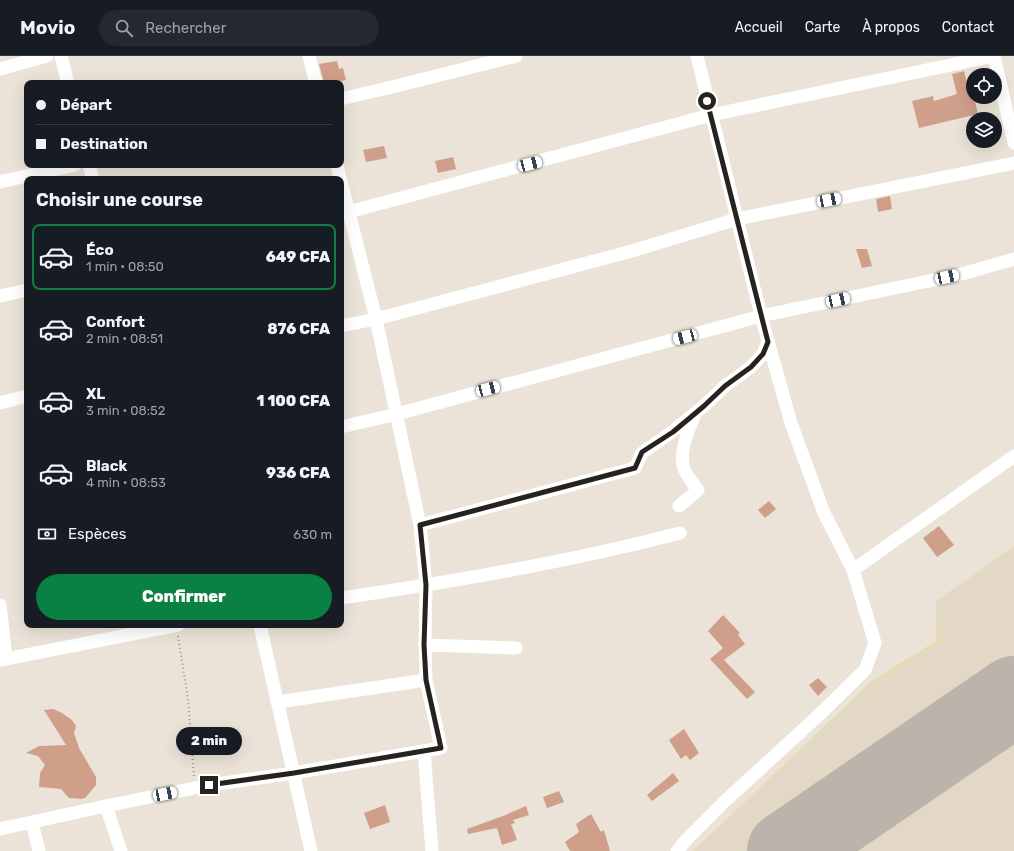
<!DOCTYPE html>
<html lang="fr">
<meta charset="utf-8">
<style>
body{margin:0;font-family:Rubik,sans-serif;background:#242831;color:#f1f3f6;height:100vh;display:flex;flex-direction:column;font-size:15px;white-space:nowrap}
*{box-sizing:border-box;margin:0}
p{font-size:13px;color:#9ea1a6}
.icon{flex:none;width:22px;height:22px;fill:none;stroke:currentColor;stroke-width:2;stroke-linecap:round;stroke-linejoin:round}
.map{position:relative;flex:1;overflow:hidden}
.sheet{position:absolute;left:24px;top:120px;width:320px;height:452px;display:flex;flex-direction:column;background:#171b24;border-radius:8px;box-shadow:0 4px 16px #0002}
.sheet>*{flex:none}
.hud{position:absolute;left:24px;top:24px;width:320px;height:88px;border-radius:8px;box-shadow:0 4px 16px #0002;display:grid;align-content:center;height:88px;padding:0 12px;background:#171b24}
.controls{position:absolute;left:966px;top:12px;display:grid;gap:8px}
.controls a{display:grid;place-items:center;width:36px;height:36px;border-radius:50%;background:#171b24;box-shadow:0 4px 16px #0002;font-size:20px}
.end{position:absolute;width:18px;height:18px;margin:-9px;border:5px solid #26231e;background:#fff;box-shadow:0 0 0 2px #fff}
.from{border-radius:50%}
.bubble{position:absolute;height:28px;border-radius:14px;background:#171b24;box-shadow:0 4px 16px #0002;font-size:13px;font-weight:800;line-height:28px;text-align:center}
.car{position:absolute;width:12px;height:24px;margin:-12px -6px;border-radius:5px;box-shadow:0 0 3px 1px #0007;background:linear-gradient(#fff 24%,#345 0 40%,#fff 0 76%,#345 0 86%,#fff 0)}
.hud b{display:flex;align-items:center;gap:14px;height:38px;font-size:15px}
.hud b+b{border-top:1px solid #363941}
.hud i{width:10px;height:10px;background:#f1f3f6}
ul{padding:0;list-style:none}
li{display:flex;align-items:center;gap:12px;height:66px;margin:0 8px 6px;padding:0 4px;border:2px solid transparent;border-radius:8px}
li div{flex:1}
li b{display:block;font-size:15px}
li em{font-style:normal;font-weight:800}
li.on{border-color:#0b8043}
li>.icon{width:36px;height:36px;stroke-width:1.5}
h2{padding:0 12px;font-size:18px;line-height:48px}
.pay{display:flex;align-items:center;gap:10px;height:44px;padding:0 12px;font-size:15px}
.pay p{margin-inline-start:auto}
.cta{display:flex;gap:8px;margin-top:auto;padding:8px 12px}
.cta a{flex:1;height:46px;border-radius:24px;background:#0b8043;color:#fff;font-size:16px;font-weight:800;line-height:46px;text-align:center}
header{display:flex;align-items:center;gap:24px;box-sizing:border-box;height:56px;padding:0 20px;background:#171b24;border-bottom:1px solid #363941}
header strong{font-size:19px}
nav{display:flex;gap:22px;margin-inline-start:auto;font-size:14px}
.search{width:280px;height:36px;background:#242831;display:flex;align-items:center;gap:10px;box-sizing:border-box;padding:0 14px;border-radius:22px;color:#9ea1a6;font-size:15px}
.map>svg:first-child{display:block}
.built{fill:#e3d7c6}
.sand{fill:#e4dbb6}
.lines{fill:none;stroke-linecap:round;stroke-linejoin:round}
.runway{stroke:#bab4aa;stroke-width:80}
.building{fill:#d09f8a}
.path{stroke:#9c968d;stroke-width:2;stroke-dasharray:1 3;stroke-linecap:butt}
.minor{stroke:#fff;stroke-width:13}
.route{stroke:#26231e;stroke-width:5}
</style>
<header>
<strong>Movio</strong>
<div class="search"><svg class="icon" aria-label="search" viewBox="0 0 24 24"><circle cx="10" cy="10" r="6"/><path d="M15 15l6 6"/></svg>Rechercher</div>
<nav><a>Accueil</a><a>Carte</a><a>À propos</a><a>Contact</a></nav>
</header>
<div class="map">
<svg width="1014" height="795" viewBox="0 0 1014 795">
<rect width="100%" height="100%" fill="#ebe3d7"/>
<polygon class="built" points="1014,492 1014,795 695,795 872,629 943,586 936,546"/>
<polygon class="sand" points="1014,490 1014,492 936,546 943,586 872,629 695,795 693,795 872,625 936,585 936,545"/>
<g class="lines">
<polyline class="runway" points="787,795 1014,640"/>
</g>
<g class="building">
<polygon points="337,5 339,13 343,12 346,24 334,27 324,27 319,8"/>
<polygon points="964,15 969,37 973,36 973,41 974,41 978,58 919,72 912,45 933,40 934,45 957,38 952,18"/>
<polygon points="384,90 387,102 366,106 363,94"/>
<polygon points="453,101 456,113 438,117 435,105"/>
<polygon points="890,140 892,153 878,156 876,143"/>
<polygon points="856,193 867,193 872,210 862,212"/>
<polygon points="769,445 776,453 765,462 758,454"/>
<polygon points="939,470 954,489 937,501 923,482"/>
<polygon points="723,559 740,577 738,579 745,588 724,604 755,636 747,643 710,603 723,592 708,575"/>
<polygon points="818,622 827,631 818,640 809,629"/>
<polygon points="53,653 62,657 72,664 76,670 74,677 79,692 96,721 96,729 85,742 82,743 69,742 61,733 39,731 40,717 45,709 38,700 26,697 39,690 66,689 44,654"/>
<polygon points="684,673 699,697 690,704 686,699 681,703 669,684"/>
<polygon points="673,717 679,725 652,745 647,739"/>
<polygon points="559,735 564,746 547,752 543,741"/>
<polygon points="385,749 390,766 370,773 364,757"/>
<polygon points="526,750 529,759 513,764 515,767 511,768 517,784 502,789 497,772 468,778 467,773 503,760"/>
<polygon points="591,758 601,776 604,774 610,795 570,795 565,786 579,776 576,768"/>
</g>
<g class="lines">
<polyline class="path" points="178,580 188,643 194,721"/>
<g class="minor">
<polyline points="61,0 68,27"/>
<polyline points="309,0 316,27"/>
<polyline points="994,0 1014,87"/>
<polyline points="0,13 47,0"/>
<polyline points="341,43 388,32 516,0"/>
<polyline points="89,109 93,123"/>
<polyline points="337,109 340,123"/>
<polyline points="0,126 75,109"/>
<polyline points="341,158 711,59 994,0"/>
<polyline points="0,240 27,234"/>
<polyline points="341,270 376,263 632,195 737,163 1014,107"/>
<polyline points="0,347 27,340"/>
<polyline points="341,371 397,358 761,260 962,218 1014,203"/>
<path d="M679 450 698 434C694 428 687 420 684 413 678 397 689 373 695 358"/>
<polyline points="420,469 635,412 642,397 673,375 704,350 725,330 751,311 763,298 768,286"/>
<polyline points="853,514 1014,400"/>
<path d="M341 542C455 525 569 506 680 477"/>
<polyline points="0,549 6,602"/>
<polyline points="260,569 311,795"/>
<polyline points="425,589 516,592"/>
<polyline points="0,604 178,569"/>
<polyline points="278,646 426,624"/>
<polyline points="424,695 432,795"/>
<polyline points="106,750 121,795"/>
<polyline points="32,767 39,795"/>
<polyline points="0,773 106,750 209,729 294,717 441,692 426,624 425,589 426,529 420,469 376,263 341,125"/>
<polyline points="677,795 687,783 723,747 820,658 865,614 875,587 853,514 824,457 791,367 761,260 697,0"/>
</g>
</g>
<g class="lines">
<polyline class="route" points="209,729 294,717 441,692 426,624 424,589 426,529 420,469 635,412 642,396 673,376 704,350 725,330 751,311 763,298 768,286 707,45"/>
</g>
</svg>
<div class="controls">
<a><svg class="icon" aria-label="locate" viewBox="0 0 24 24"><circle cx="12" cy="12" r="6"/><path d="M12 2v4M12 18v4M2 12h4M18 12h4"/></svg></a>
<a><svg class="icon" aria-label="layers" viewBox="0 0 24 24"><path d="M12 4l9 5-9 5-9-5zM3 14l9 5 9-5"/></svg></a>
</div>
<i class="end from" style="left:707px;top:45px"></i>
<i class="end" style="left:209px;top:729px"></i>
<div class="bubble" style="left:176px;top:671px;width:66px">2 min</div>
<i class="car" style="left:530px;top:108px;rotate:75deg"></i>
<i class="car" style="left:829px;top:144px;rotate:79deg"></i>
<i class="car" style="left:947px;top:221px;rotate:78deg"></i>
<i class="car" style="left:838px;top:244px;rotate:78deg"></i>
<i class="car" style="left:685px;top:281px;rotate:255deg"></i>
<i class="car" style="left:488px;top:333px;rotate:75deg"></i>
<i class="car" style="left:165px;top:738px;rotate:79deg"></i>
<div class="hud">
<b><i class="from"></i>Départ</b>
<b><i></i>Destination</b>
</div>
<section class="sheet">
<h2>Choisir une course</h2>
<ul>
<li class="on"><svg class="icon" aria-label="car" viewBox="0 0 24 24"><path d="M5 17H2v-5l4-1 3-4h7l3 4 3 1v5h-3M9 17h6M6 11h13"/><circle cx="7" cy="17" r="2"/><circle cx="17" cy="17" r="2"/></svg><div><b>Éco</b><p>1 min · 08:50</p></div><em>649 CFA</em></li>
<li><svg class="icon" aria-label="car" viewBox="0 0 24 24"><path d="M5 17H2v-5l4-1 3-4h7l3 4 3 1v5h-3M9 17h6M6 11h13"/><circle cx="7" cy="17" r="2"/><circle cx="17" cy="17" r="2"/></svg><div><b>Confort</b><p>2 min · 08:51</p></div><em>876 CFA</em></li>
<li><svg class="icon" aria-label="car" viewBox="0 0 24 24"><path d="M5 17H2v-5l4-1 3-4h7l3 4 3 1v5h-3M9 17h6M6 11h13"/><circle cx="7" cy="17" r="2"/><circle cx="17" cy="17" r="2"/></svg><div><b>XL</b><p>3 min · 08:52</p></div><em>1 100 CFA</em></li>
<li><svg class="icon" aria-label="car" viewBox="0 0 24 24"><path d="M5 17H2v-5l4-1 3-4h7l3 4 3 1v5h-3M9 17h6M6 11h13"/><circle cx="7" cy="17" r="2"/><circle cx="17" cy="17" r="2"/></svg><div><b>Black</b><p>4 min · 08:53</p></div><em>936 CFA</em></li>
</ul>
<div class="pay"><svg class="icon" aria-label="cash" viewBox="0 0 24 24"><path d="M3 7h18v10H3z"/><circle cx="12" cy="12" r="2"/></svg>Espèces<p>630 m</p></div>
<div class="cta"><a>Confirmer</a></div>
</section>
</div>
